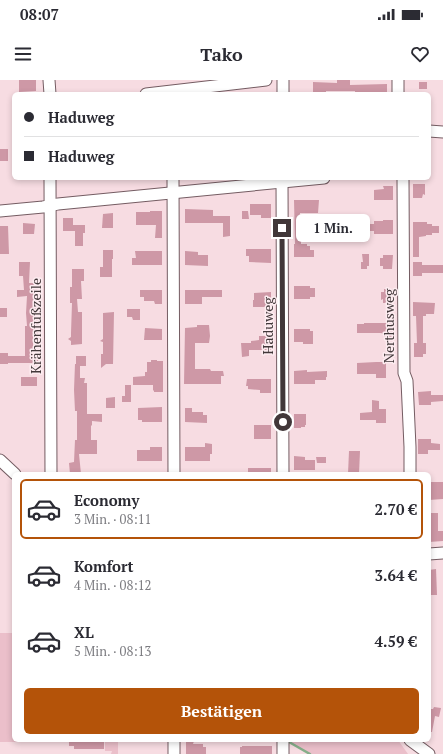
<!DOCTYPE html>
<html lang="de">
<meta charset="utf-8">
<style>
body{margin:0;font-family:"PT Serif",serif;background:#f7f7f7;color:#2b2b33;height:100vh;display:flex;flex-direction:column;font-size:15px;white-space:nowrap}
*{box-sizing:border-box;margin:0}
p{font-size:13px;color:#7c7c81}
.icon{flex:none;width:22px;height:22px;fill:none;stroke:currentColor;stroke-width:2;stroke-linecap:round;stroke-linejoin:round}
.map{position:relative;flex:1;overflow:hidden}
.side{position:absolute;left:12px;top:392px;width:419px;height:270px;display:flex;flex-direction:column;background:#fff;border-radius:6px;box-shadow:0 2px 6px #0003}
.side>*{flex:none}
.guide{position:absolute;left:12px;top:12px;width:419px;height:88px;border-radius:6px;box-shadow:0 2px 6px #0003;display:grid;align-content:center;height:88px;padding:0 12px;background:#fff}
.end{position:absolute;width:18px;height:18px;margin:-9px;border:5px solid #413739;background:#fff;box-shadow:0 0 0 2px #fff}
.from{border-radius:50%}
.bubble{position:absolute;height:28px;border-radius:6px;background:#fff;box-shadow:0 2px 6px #0003;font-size:13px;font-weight:800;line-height:28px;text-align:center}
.guide b{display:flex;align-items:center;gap:14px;height:38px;font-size:15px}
.guide b+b{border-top:1px solid #e1e1e2}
.guide i{width:10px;height:10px;background:#2b2b33}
ul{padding:7px 0 0;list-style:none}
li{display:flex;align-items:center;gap:12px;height:60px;margin:0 8px 6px;padding:0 4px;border:2px solid transparent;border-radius:6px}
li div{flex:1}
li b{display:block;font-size:15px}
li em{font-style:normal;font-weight:800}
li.active{border-color:#b45309}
li>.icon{width:36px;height:36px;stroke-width:1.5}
.action{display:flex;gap:8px;margin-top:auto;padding:8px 12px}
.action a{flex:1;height:46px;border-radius:6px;background:#b45309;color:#fff;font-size:16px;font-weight:800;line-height:46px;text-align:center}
.status{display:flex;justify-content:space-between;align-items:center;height:28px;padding:0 20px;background:#fff;direction:ltr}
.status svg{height:11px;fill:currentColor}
header{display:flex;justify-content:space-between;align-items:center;height:52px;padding:0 12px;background:#fff;font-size:18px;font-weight:800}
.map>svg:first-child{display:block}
.green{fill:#ebbfca}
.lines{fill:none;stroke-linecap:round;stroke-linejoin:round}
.stream{stroke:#86ae8a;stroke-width:2.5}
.building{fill:#ce98a6}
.minor-casing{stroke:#745c62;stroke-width:13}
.minor{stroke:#fff;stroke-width:11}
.route{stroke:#413739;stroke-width:5}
.labels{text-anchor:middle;stroke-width:3;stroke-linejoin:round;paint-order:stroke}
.street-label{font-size:14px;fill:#413739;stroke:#fdecf0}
</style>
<div class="status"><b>08:07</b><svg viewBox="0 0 49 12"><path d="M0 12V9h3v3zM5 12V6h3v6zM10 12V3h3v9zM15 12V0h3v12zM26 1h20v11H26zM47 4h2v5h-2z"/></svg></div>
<header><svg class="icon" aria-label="menu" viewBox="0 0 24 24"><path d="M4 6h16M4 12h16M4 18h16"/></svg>Tako<svg class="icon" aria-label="heart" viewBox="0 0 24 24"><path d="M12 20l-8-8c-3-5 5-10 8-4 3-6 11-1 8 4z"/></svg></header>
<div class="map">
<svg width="443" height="674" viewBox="0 0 443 674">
<rect width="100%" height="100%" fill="#f7dce2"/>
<g class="green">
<polygon points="0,553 14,553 14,660 64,660 64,662 0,662"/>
<polygon points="105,660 118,660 118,674 111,674 112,671 105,671"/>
<polygon points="285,660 398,660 408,674 309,674"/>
</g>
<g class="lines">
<polyline class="stream" points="289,662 310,674"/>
</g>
<g class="building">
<polygon points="19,0 36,0 36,11 19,12"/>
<polygon points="337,0 350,0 350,5 387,4 387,14 355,14 355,11 326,11 326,14 313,14 313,2 337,3"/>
<rect x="419" y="2" width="8" height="7"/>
<rect x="0" y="69" width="8" height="12"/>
<polygon points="413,104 425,104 425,115 423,114 422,118 413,118"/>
<polygon points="383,106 393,106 393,120 374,120 374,110 384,109"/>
<polygon points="294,120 319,120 318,133 300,133 300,150 301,150 301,164 307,164 307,166 310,166 310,170 314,170 314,177 294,177 294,164 295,164"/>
<polygon points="250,124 271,124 271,138 261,138 261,135 250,135"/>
<polygon points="185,129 213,130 213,136 230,136 230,156 223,157 223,143 185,143"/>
<polygon points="150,131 162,131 162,158 155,158 156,145 136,145 136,132 150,132"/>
<polygon points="242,131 248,131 249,139 242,139"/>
<polygon points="113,133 113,148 102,148 103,134"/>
<polygon points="63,138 73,138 73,145 85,145 85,153 83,153 83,166 75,166 75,151 63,151"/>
<polygon points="383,140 393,140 393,154 374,154 374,151 367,151 367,144 374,144 374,141 383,141"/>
<polygon points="413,142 427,142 427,144 432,144 432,146 439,146 439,153 432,153 432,155 426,155 426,156 419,157 419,177 413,177"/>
<polygon points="23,143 35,144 34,154 23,154"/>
<polygon points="0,146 8,146 9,174 0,174"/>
<polygon points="246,169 271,169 271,183 249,182 249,176 246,176"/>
<polygon points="103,170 113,170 113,179 112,179 112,197 100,197 100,187 103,187"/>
<polygon points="135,171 162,171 162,185 132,185 132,178 136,178"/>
<polygon points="185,171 198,172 198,175 208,175 208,186 185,185"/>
<polygon points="362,174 369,174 369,186 367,186 367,189 361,189 361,182 363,182"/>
<polygon points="383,175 393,175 392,189 383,189 383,186 380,186 380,178 383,178"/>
<polygon points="19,182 30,182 29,203 37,203 38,255 33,255 33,273 38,273 38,283 8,283 8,284 0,284 0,273 8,273 8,276 25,276 25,246 27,246 26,233 27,216 17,217 17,210 24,210 23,196 19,196"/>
<polygon points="413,182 422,182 422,185 443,185 443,193 422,193 422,196 413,196"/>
<polygon points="72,189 84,189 84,201 81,201 82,219 77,219 78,232 82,232 82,264 71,265 71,261 68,259 71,257 71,253 72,223 70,223 70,207 72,207"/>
<polygon points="294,206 310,206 310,208 315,208 315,217 310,217 310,219 294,219"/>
<polygon points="384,209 393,209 393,223 383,223 383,219 381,220 381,212 384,212"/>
<polygon points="140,210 162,210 162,224 155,224 154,221 144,221 144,217 140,217"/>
<polygon points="185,210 222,210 222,217 202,217 202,224 185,224"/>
<polygon points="271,212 271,227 253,227 253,220 254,220 254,213"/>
<polygon points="413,222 435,223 434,234 426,234 426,236 423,236 423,263 426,263 426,274 423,274 423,277 414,277 414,263 417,263 416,236 413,236"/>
<rect x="0" y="228" width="7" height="9"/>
<polygon points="127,229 140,229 140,240 133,240 132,237 127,237"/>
<polygon points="114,232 113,284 106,284 101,288 101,274 103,274 103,262 100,261 103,259 103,233"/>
<polygon points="364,243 393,243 393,257 384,257 384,254 381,253 357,253 357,244 364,244"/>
<polygon points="197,245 209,245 210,256 209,263 195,263 195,289 210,289 211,291 223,291 224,296 221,296 221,304 184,304 185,248 197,247"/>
<polygon points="145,248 162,249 162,260 144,260"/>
<polygon points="294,249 310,249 310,251 313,251 313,264 303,264 303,262 294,262"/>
<polygon points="259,256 271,256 271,270 249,270 249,276 242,277 241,263 251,263 251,261 259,260"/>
<polygon points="76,276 86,276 86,286 80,286 80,298 85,298 84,303 87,303 87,334 102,334 102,342 92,341 92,346 91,345 91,360 97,360 97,374 79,374 81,394 70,394 69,383 74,382 75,360 77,360 77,331 75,331 74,310 75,284 76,284"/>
<polygon points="151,280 157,280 157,281 163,281 163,312 154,312 154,311 153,310 153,305 133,305 133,297 145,296 145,292 147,292 147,282 151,282"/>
<polygon points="376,282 386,282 386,298 376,298 376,294 357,294 357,283"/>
<polygon points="307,290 307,292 327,291 327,297 326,297 326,300 315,300 315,304 294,304 294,291"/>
<rect x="21" y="297" width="16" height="9"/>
<polygon points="247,299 271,299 271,313 260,313 260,310 248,309 248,306 246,306"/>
<polygon points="125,305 131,305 131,322 122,322 122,316 125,316"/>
<polygon points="431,311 431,315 443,315 443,321 431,322 431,325 419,325 418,312"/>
<polygon points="115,317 115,328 106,328 106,318"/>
<polygon points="372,320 379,321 379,329 386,329 386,343 376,343 376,340 360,340 360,333 372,332"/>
<polygon points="162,327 162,342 142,342 142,340 138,340 138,328"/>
<polygon points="185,328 192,328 192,332 203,332 203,335 207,335 207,343 185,342"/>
<polygon points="294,334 306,334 306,345 305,345 305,347 301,347 301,348 294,348"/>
<rect x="254" y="345" width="17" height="14"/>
<polygon points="418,359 431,359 431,363 440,364 440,370 428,370 428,374 418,374"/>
<polygon points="205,363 212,364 212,374 210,374 210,381 185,381 185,367 205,367"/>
<polygon points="150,367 162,367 162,381 137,381 137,370 150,370"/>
<polygon points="349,371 360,371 359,394 348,394"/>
<polygon points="294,376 305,377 305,380 315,380 315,390 294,390"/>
<polygon points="316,377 326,377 326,383 317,383"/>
<rect x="248" y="388" width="23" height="6"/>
<polygon points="431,402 443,402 443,419 429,420 429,411 431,411"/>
<polygon points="431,433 438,433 438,451 443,451 443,461 429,462 429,448 430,448"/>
<polygon points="436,489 437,515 429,515 429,490"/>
<polygon points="434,627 441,628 439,637 435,636 432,652 429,652 429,629 433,629"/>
<polygon points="69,660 104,660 104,669 74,669 74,666 69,666"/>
<polygon points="186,661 194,661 193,664 203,664 203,667 206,667 206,674 186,674"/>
<polygon points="242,666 272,666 272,674 240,674 240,667 242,667"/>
</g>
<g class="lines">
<g class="minor-casing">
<g id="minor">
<polyline points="49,0 50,14"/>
<polyline points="283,0 283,14"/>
<polyline points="398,0 398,14"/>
<polyline points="146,14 266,0"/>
<polyline points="429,51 443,52"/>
<polyline points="50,98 51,394"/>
<polyline points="173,98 174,394"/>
<polyline points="282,98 283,394"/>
<polyline points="403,98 404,293 407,301 410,367 410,394"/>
<polyline points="0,131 43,127 58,124 324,98"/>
<polyline points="0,380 15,394"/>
<polyline points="429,474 443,473"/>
<polyline points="174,660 174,674"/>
<polyline points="410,660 429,674"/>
<polyline points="283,674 283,660"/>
</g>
</g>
<use href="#minor" class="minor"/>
</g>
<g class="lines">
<polyline class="route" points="282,148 283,342"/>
</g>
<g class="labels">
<g class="street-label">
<text transform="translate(36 246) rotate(-90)" y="5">Krähenfußzeile</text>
<text transform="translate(268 246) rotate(-90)" y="5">Haduweg</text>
<text transform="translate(389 246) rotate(-90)" y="5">Nerthusweg</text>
</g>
</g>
</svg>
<i class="end from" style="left:283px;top:342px"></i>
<i class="end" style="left:282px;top:148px"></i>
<div class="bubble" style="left:296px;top:134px;width:74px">1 Min.</div>
<div class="guide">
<b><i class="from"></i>Haduweg</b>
<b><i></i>Haduweg</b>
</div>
<section class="side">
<ul>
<li class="active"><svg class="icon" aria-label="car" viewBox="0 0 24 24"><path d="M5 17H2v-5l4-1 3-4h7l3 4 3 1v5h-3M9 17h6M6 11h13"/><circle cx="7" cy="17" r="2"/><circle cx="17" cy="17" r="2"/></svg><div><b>Economy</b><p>3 Min. · 08:11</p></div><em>2.70 €</em></li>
<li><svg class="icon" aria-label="car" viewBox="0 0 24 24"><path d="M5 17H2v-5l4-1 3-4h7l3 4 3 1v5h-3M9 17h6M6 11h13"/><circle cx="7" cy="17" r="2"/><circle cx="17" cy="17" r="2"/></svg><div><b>Komfort</b><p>4 Min. · 08:12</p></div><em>3.64 €</em></li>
<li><svg class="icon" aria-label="car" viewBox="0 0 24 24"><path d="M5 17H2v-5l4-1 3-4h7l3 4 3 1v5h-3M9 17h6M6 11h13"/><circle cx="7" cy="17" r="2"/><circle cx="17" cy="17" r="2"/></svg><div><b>XL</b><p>5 Min. · 08:13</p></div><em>4.59 €</em></li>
</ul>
<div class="action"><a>Bestätigen</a></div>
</section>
</div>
